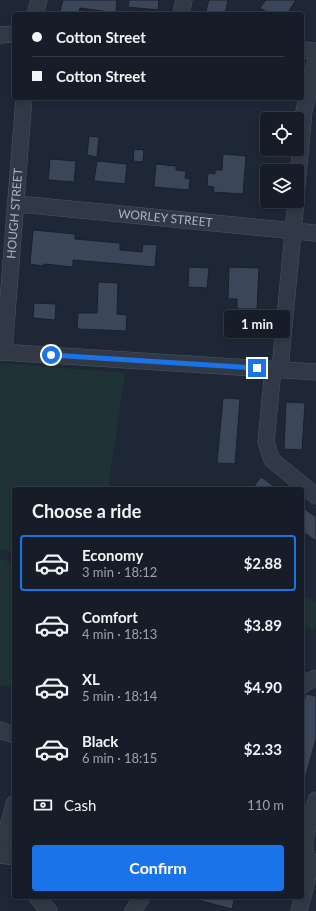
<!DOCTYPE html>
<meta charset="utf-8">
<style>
body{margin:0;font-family:Lato,sans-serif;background:#232a34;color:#f1f3f6;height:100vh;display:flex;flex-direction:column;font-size:15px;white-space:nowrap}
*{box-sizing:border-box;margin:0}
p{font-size:13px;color:#9ea2a8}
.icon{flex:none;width:22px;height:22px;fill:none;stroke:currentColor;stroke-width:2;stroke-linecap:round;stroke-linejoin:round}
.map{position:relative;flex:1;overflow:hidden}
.sheet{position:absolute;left:12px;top:487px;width:292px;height:412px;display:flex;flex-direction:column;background:#161d28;border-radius:4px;box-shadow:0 2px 6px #0003,0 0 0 1px #353b45}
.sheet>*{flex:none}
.banner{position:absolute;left:12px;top:12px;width:292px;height:88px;border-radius:4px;box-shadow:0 2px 6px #0003,0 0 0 1px #353b45;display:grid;align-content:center;height:88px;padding:0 20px;background:#161d28}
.fabs{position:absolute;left:260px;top:112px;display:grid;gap:8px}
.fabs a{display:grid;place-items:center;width:44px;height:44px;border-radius:4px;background:#161d28;box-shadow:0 2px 6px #0003,0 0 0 1px #353b45;font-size:20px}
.end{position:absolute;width:18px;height:18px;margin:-9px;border:5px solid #1a73e8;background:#fff;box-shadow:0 0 0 2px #fff}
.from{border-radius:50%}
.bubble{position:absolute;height:28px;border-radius:4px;background:#161d28;box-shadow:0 2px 6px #0003,0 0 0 1px #353b45;font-size:13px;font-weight:700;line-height:28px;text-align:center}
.banner b{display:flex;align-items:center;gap:14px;height:38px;font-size:15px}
.banner b+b{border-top:1px solid #353b45}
.banner i{width:10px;height:10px;background:#f1f3f6}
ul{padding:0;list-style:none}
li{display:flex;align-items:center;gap:12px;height:56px;margin:0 8px 6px;padding:0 12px;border:2px solid transparent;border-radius:4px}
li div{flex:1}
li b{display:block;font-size:15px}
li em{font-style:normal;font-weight:700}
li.on{border-color:#1a73e8}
li>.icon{width:36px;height:36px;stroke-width:1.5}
h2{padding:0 20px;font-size:18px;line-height:48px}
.pay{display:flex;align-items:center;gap:10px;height:44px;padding:0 20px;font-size:15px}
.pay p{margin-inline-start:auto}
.button{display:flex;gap:8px;margin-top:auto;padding:8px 20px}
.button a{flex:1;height:46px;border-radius:4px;background:#1a73e8;color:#fff;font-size:16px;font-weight:700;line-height:46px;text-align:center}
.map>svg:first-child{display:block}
.green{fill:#1f3337}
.building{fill:#3b4759;stroke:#19202c}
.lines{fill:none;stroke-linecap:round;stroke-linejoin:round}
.minor-casing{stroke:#4c5462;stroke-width:17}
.minor{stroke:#313946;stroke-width:16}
.route{stroke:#1a73e8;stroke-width:5}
.labels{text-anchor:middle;stroke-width:3.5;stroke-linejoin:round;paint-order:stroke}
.street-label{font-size:12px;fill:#aab4c4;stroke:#171e2a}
</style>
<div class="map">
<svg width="316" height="911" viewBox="0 0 316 911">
<rect width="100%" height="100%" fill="#1e2736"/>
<g class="green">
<polygon points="0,363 125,373 108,489 14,489 14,553 0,549"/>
<polygon points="0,559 14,563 14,688 0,684"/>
<polygon points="302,596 316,601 316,624 314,630 302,625"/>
</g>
<g class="building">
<polygon points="63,0 117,0 116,13 80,8 78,14 59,14"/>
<polygon points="129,0 159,0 158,10 128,7"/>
<polygon points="209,0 228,0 225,14 205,14"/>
<polygon points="266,0 296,0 287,14 270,14 260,8"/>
<polygon points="89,136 99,137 97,157 87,155"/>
<polygon points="134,149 144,150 143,162 133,161"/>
<polygon points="223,154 246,156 243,194 213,192 214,187 207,186 208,173 215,174 215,170 222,170"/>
<polygon points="50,159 76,161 74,182 48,180"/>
<polygon points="97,161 127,164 125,184 94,181"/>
<polygon points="156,164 176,166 176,170 186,171 185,178 190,179 189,190 154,187"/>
<polygon points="33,230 75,234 75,239 120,243 120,250 142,252 143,244 157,245 155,267 73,260 73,267 44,264 43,266 30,264"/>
<polygon points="189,267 209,268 207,288 188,287"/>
<polygon points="229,267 259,268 257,309 237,309 237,299 228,299"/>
<polygon points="98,282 118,283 117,314 127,315 126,331 77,329 78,313 97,313"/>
<polygon points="34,303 56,304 55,320 33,318"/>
<polygon points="223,398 240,399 235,464 217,463"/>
<polygon points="286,402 305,403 302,450 284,449"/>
<polygon points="261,477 278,489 252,489"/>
<polygon points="302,507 316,517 316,541 302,531"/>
<polygon points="306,694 316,696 316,739 305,779 302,778 302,710"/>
<polygon points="199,897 235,897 232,909 198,900"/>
</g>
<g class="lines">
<g class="minor-casing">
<g id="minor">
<polyline points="35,14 39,0"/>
<polyline points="181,14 184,0"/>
<polyline points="0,35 14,34"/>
<polyline points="302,50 316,51"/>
<polyline points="297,186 304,111 316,60"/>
<path id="s1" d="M15 205H29L316 233"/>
<polyline points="0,352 316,372"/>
<path id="s2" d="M4 352 24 98"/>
<polyline points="273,369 266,442 272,460 316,496"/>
<polyline points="280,369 296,201"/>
<polyline points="302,686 305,683 316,678"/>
<polyline points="0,730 14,735"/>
<polyline points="0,855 14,804"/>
<polyline points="0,855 14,857"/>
<polyline points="37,897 49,911"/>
<polyline points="133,911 142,897"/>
<polyline points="299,911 307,881 310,862 305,852 305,839 316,800"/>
</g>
</g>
<use href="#minor" class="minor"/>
</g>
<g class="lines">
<polyline class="route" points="51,355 257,368"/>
</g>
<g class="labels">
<g class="street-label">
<text dy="4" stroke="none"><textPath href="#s2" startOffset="139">HOUGH STREET</textPath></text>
<text dy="4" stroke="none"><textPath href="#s1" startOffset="151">WORLEY STREET</textPath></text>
</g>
</g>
</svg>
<div class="fabs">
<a><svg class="icon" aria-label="locate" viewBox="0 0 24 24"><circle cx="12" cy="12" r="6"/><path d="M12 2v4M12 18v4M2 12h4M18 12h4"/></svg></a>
<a><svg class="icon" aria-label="layers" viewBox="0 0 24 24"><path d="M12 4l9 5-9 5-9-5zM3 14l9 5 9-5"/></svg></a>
</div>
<i class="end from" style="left:51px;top:355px"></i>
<i class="end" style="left:257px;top:368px"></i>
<div class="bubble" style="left:224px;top:310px;width:66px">1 min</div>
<div class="banner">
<b><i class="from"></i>Cotton Street</b>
<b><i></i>Cotton Street</b>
</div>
<section class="sheet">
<h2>Choose a ride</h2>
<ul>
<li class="on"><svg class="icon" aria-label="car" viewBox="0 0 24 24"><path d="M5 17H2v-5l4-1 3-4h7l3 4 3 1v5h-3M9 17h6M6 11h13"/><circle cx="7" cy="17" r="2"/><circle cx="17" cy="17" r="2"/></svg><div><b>Economy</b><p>3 min · 18:12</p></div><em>$2.88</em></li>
<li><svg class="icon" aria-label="car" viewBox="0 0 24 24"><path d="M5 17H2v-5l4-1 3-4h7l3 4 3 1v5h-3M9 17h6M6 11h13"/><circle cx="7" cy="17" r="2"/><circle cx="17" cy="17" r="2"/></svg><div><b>Comfort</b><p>4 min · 18:13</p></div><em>$3.89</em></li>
<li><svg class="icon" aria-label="car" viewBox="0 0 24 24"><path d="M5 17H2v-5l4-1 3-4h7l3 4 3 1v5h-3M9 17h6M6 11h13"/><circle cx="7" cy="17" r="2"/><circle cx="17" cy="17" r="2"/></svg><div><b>XL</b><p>5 min · 18:14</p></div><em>$4.90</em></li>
<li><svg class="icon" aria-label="car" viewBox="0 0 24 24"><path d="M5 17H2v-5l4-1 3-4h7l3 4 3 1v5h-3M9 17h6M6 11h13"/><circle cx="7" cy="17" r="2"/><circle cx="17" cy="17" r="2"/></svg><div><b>Black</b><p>6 min · 18:15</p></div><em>$2.33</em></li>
</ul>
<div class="pay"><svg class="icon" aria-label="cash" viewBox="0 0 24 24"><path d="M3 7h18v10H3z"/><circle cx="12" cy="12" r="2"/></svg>Cash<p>110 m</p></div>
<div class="button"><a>Confirm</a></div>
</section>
</div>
